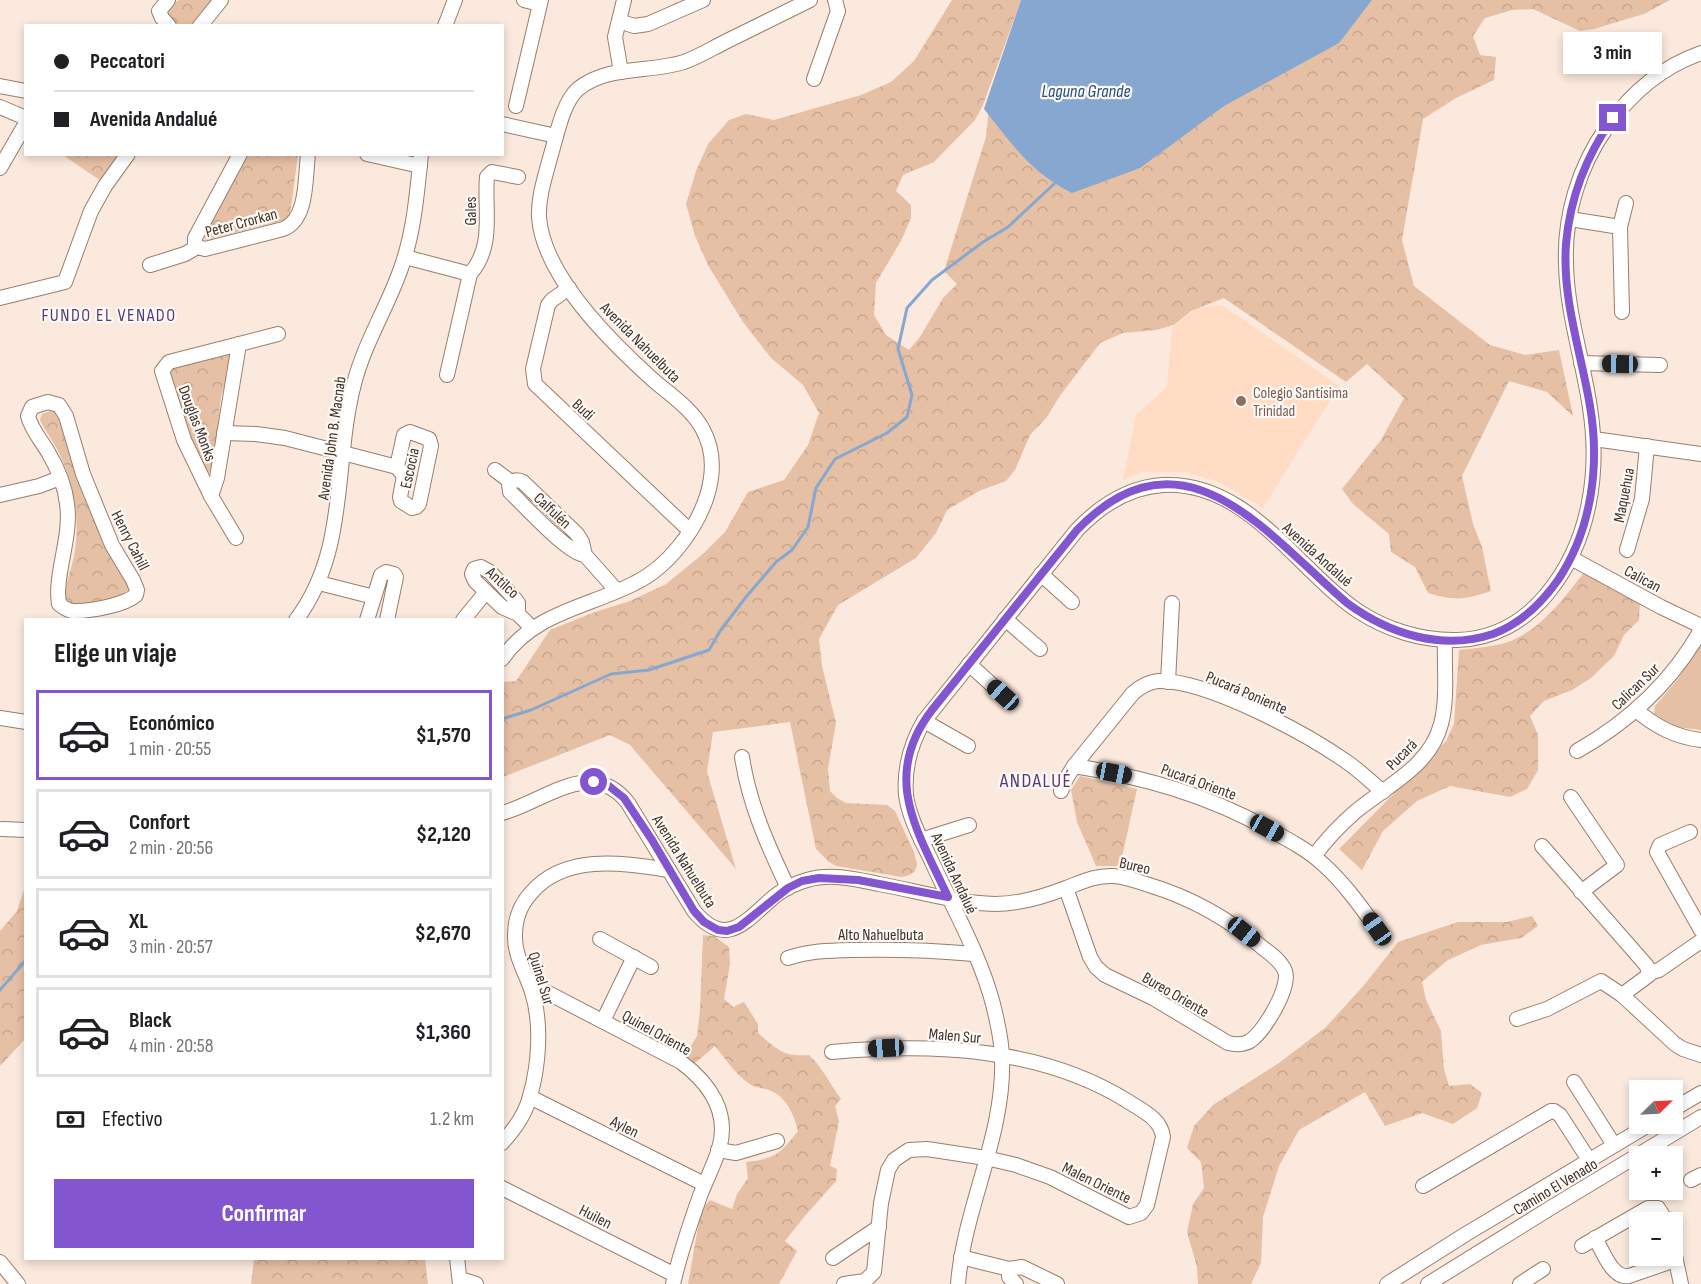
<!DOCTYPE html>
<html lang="es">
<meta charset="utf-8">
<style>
body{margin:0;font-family:"Sofia Sans Condensed",sans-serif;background:#f2f2f2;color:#202124;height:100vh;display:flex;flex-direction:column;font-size:22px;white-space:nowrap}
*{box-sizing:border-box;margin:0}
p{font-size:20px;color:#757577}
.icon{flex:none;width:33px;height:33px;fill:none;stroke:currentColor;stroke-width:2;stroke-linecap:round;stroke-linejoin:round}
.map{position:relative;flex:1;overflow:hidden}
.panel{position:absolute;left:24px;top:618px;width:480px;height:642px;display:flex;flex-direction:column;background:#fff;border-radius:0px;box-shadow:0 3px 9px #0003}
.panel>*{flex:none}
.top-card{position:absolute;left:24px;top:24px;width:480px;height:132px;border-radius:0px;box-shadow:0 3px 9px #0003;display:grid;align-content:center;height:132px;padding:0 30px;background:#fff}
.needle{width:39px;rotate:66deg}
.tools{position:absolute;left:1629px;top:1080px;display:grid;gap:12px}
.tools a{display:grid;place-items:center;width:54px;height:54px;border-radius:0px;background:#fff;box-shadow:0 3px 9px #0003;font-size:30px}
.end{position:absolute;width:27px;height:27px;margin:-14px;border:8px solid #8356cf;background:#fff;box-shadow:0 0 0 3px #fff}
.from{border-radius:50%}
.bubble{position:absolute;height:42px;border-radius:0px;background:#fff;box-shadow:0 3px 9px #0003;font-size:20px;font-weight:700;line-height:42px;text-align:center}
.car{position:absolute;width:18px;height:36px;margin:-18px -9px;border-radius:8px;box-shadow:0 0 4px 2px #0007;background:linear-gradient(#222 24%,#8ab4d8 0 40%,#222 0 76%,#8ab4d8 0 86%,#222 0)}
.top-card b{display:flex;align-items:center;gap:21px;height:57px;font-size:22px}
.top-card b+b{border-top:2px solid #e0e0e0}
.top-card i{width:15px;height:15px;background:#202124}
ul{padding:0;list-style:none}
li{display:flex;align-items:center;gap:18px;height:90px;margin:0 12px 9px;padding:0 18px;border:3px solid #e0e0e0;border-radius:0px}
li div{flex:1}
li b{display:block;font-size:22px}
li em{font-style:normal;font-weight:700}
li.on{border-color:#8356cf}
li>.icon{width:54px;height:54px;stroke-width:1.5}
h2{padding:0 30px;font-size:27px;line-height:72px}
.pay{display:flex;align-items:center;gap:15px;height:66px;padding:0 30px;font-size:22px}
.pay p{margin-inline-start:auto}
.button{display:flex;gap:12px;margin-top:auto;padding:12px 30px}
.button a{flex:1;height:69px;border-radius:0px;background:#8356cf;color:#fff;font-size:24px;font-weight:700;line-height:69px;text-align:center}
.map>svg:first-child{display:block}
.built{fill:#ffdcc3}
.grass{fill:#e6c0a5}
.forest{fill:url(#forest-crowns)}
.water{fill:#86a7cf}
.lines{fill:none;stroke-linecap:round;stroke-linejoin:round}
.stream{stroke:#86a7cf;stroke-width:3}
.minor-casing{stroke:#987e6c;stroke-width:16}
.minor{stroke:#fff;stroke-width:14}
.route{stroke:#8356cf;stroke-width:8}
.education-dot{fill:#8d6e63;stroke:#fff9f5;stroke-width:2}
.labels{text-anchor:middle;stroke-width:4.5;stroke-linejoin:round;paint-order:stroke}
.street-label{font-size:16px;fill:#3d322a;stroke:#fff9f5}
.education-label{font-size:16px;fill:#785e54;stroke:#fff9f5;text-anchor:start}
.water-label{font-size:18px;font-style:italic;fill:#214f82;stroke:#fff9f5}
.neighbourhood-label{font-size:18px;letter-spacing:1.5px;fill:#513c79;stroke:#fff9f5}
.quarter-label{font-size:20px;letter-spacing:1.5px;fill:#513c79;stroke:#fff9f5}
</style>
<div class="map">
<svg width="1701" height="1284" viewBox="0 0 1701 1284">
<defs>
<pattern id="forest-crowns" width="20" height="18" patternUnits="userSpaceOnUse" patternTransform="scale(1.5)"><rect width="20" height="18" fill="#e6c0a5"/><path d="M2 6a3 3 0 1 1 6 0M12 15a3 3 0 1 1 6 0" fill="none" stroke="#c6a58e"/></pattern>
</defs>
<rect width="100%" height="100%" fill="#fbe9de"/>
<polygon class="built" points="1222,305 1339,386 1263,508 1219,482 1186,472 1143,472 1123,480 1136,415 1167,387 1172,328 1197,308"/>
<polygon class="grass" points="1701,643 1701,730 1676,727 1654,714 1655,706 1678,679"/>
<g class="forest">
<path d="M179 0H214L192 25H178C166 14 164 10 179 0Z"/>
<path d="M952 0H1021L983 105 975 120 934 162 903 175 896 191 911 205V218L902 239 876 283 874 315 886 335 909 350 920 337 943 298 957 284 944 271 986 137 991 89 1024 0H1670L1644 14 1594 29 1580 31 1533 9 1512 10 1485 18 1473 36 1480 55 1496 57 1494 80 1456 98 1423 119 1402 240 1414 286 1490 345 1525 355 1559 350 1573 416 1547 392 1509 381 1462 476 1473 524 1482 547 1491 591C1464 600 1455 601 1428 593L1415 567 1391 552 1389 534 1353 504 1342 489 1381 440 1404 398 1367 364 1346 382 1224 298 1191 311 1174 325 1156 330 1123 333 1100 343 1059 397 1047 417 1030 435 1015 470 1006 481 979 491 947 510 936 533 916 558 838 605 819 639 822 666 836 723 828 769 830 791 837 798 846 803 887 805 895 811 914 852 917 864 915 871 910 875 902 877 836 866 829 862 816 849 790 722 713 732 707 772 736 869 630 745 610 735 503 777 502 682 516 681 550 630 595 612 630 601 666 584 704 553 725 532 748 492 784 480 808 445 819 413 803 385 771 358 743 322 709 267 695 236 686 204 696 171 708 144 729 120 746 114 774 120 861 95 891 82 914 61Z"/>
<polygon points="63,155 122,155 101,181"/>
<polygon points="248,155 298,155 290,215 284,220 206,240 204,235"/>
<path d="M227 354 231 355 232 358 221 397 213 468 209 472H205L199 465 168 369C183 358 208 361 227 354Z"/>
<path d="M53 410 59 414 89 506 107 548 130 587C123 601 85 604 71 606L65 600C64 584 73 567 75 550 80 515 73 479 56 447 51 438 44 429 40 420L42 414Z"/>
<path d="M1585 571 1640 602 1639 620 1624 635 1614 656 1591 678 1572 690 1544 701 1530 716 1538 735V770L1527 789 1510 797 1450 786 1417 801 1383 831 1362 870 1339 849 1446 741 1454 724 1459 650C1474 648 1491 647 1505 643 1540 632 1564 598 1585 571Z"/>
<polygon points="1080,776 1137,789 1120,866 1096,866 1077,822 1071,790"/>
<polygon points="25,887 25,1039 0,1066 0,931 17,911"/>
<polygon points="1532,916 1538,926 1521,938 1481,945 1448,960 1422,982 1426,1000 1441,1031 1444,1069 1449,1086 1470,1084 1482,1093 1477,1108 1453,1124 1422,1113 1385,1126 1365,1092 1299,1130 1279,1166 1263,1217 1261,1263 1251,1284 1198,1284 1197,1267 1187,1232 1193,1204 1204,1188 1201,1162 1187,1148 1194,1126 1213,1105 1279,1063 1326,1027 1365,984 1398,942 1458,922 1507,922"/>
<path d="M703 935 714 936 729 947 730 964 724 999 733 1007 744 1002 758 1024V1033C777 1049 783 1057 809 1055 823 1068 830 1084 841 1099L835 1106 839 1121 830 1166 837 1169 836 1181 804 1217 785 1241 797 1251 779 1284H688L701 1210 710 1200 732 1209 737 1194 748 1178 746 1162C775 1159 780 1154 798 1131 794 1115 787 1097 769 1090 763 1088 757 1088 751 1085 736 1075 726 1060 715 1046L693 1065 684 1057 697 1036 700 1010Z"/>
<polygon points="254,1259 425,1259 428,1284 251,1284"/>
</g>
<path class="water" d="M1021 0H1372L1339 43 1224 106 1140 168 1072 193C1030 172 1013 145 984 109Z"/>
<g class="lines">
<g class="stream">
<polyline points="502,719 531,710 611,674 649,670 709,650 720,631 746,597 776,562 792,550 808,527 816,488 835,459 887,433 907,417 912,395 898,349 907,308 932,280 983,242 1008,227 1054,184"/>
<polyline points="0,990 26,960"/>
</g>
<g class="minor-casing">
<g id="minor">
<polyline points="168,0 159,11 162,18 169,26"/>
<polyline points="524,0 539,4"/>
<polyline points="619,21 634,26 648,24 703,0"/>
<polyline points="200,26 221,0"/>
<polyline points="445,26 455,0"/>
<polyline points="621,72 615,37 624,0"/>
<polyline points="814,79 838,11 835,0"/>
<polyline points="0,86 26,91"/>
<polyline points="516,106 541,0"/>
<polyline points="0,107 26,118"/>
<polyline points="502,124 556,136"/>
<polyline points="367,154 420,166"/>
<polyline points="0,168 26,123"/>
<polyline points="1570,219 1620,227"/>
<polyline points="197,247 195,245 195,238 240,154"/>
<polyline points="405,257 470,274"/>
<path d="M150 265 185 254 197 247 205 249 283 229C308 220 305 178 308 154"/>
<polyline points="569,288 552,300 548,305 533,369 535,384 690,531"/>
<polyline points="0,298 65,282 91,211 105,186 128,154"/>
<polyline points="1622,312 1620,227 1626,203"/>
<polyline points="1581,363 1660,365"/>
<path d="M447 375 470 274C495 246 484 210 487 177L492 172 518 177"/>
<path d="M48 402 59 405 66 416 83 474 112 545 133 580 137 590 136 595C125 605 91 611 76 611 70 612 64 608 59 604 54 575 72 537 67 504 65 486 57 467 48 452 41 440 31 429 28 416L32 407Z"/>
<polyline points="224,433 256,434 285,438 397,467 404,476 400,497 401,501 412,508 416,507 419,504 431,446 429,439 410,432 404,435 397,467"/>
<polyline points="1594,439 1701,454"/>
<polyline points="495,470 511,482"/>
<polyline points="0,495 39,486 60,478"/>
<polyline points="211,496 217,478 239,344"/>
<polyline points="236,538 211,496 184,440 162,371 169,362 278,334"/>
<polyline points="1627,550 1642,499 1647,446"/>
<path d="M585 555 582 542 577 534 523 482C517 479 513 480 509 484L510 492C524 505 568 554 585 555L617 591"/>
<polyline points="1571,558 1661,607 1701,626"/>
<polyline points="1041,574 1072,602"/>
<polyline points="319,583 374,597"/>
<polyline points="518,614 518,603 515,599 490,572 481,567 474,569 472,574 475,581 502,607 518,614 532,628"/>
<polyline points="1005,619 1040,649"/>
<path d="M296 620C349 550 333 464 354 384 364 344 386 310 400 271 414 234 417 193 421 154"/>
<polyline points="367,620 381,575 386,572 394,574 396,577 387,620"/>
<polyline points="463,620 486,592"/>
<path d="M502 659C534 612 589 607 635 583 668 567 696 530 707 496 714 473 714 449 702 428 691 408 669 394 652 379 611 342 543 276 539 217 538 198 545 177 550 158 556 139 562 103 578 89 607 65 650 73 684 62 698 57 711 49 725 42 753 28 782 14 810 0"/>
<polyline points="969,664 1003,695"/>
<polyline points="1168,682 1172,603"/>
<path d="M1637 711C1657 727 1675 737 1701 740"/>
<polyline points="0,718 26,722"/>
<polyline points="924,721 968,746"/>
<path d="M1577 751C1630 721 1671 683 1701 630"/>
<path d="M742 757C749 804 768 846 788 888"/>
<path d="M1074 766C1144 777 1208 795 1270 830 1289 840 1308 850 1324 865 1345 884 1361 907 1377 929"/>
<path d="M1061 791 1066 779 1074 766 1133 693C1140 687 1148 682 1158 681 1206 679 1307 734 1347 762 1360 771 1371 782 1383 792"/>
<polyline points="1571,797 1617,865 1581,892"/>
<path d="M502 813C544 802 592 756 628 803L694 911C727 951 747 919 775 896 784 889 796 883 807 880 831 873 855 879 879 884 917 891 957 903 995 904 1020 904 1043 897 1066 888 1082 882 1096 875 1114 876 1126 877 1137 881 1149 885 1192 898 1229 919 1263 948 1271 954 1281 961 1285 971 1291 987 1264 1032 1250 1041 1243 1045 1236 1045 1228 1043L1153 998 1105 975 1096 967 1090 957 1066 888"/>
<polyline points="2,829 26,830"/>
<polyline points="1690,832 1660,845 1657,852 1701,930"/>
<polyline points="921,840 969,825"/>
<polyline points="1542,846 1647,966 1649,975 1622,995"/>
<path d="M1314 856C1326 840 1340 825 1355 812 1386 786 1430 767 1441 724 1448 698 1444 667 1445 641"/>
<polyline points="600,939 651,967"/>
<path d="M788 958C808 951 827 951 848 950 891 949 932 950 974 954"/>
<polyline points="1649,973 1659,970 1701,941"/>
<path d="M529 983 681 1062C709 1083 730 1112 719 1149 714 1165 706 1180 700 1196 690 1224 680 1254 673 1284"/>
<polyline points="1517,1019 1547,1009 1601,981 1622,995 1675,1044 1683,1049 1701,1055"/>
<polyline points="603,1021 634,957"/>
<path d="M832 1052C932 1043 1042 1047 1129 1102 1143 1111 1161 1119 1163 1137L1147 1205 1141 1213 1129 1217 1050 1177 1016 1165 986 1158 927 1149 909 1150 894 1160 888 1170 881 1203 874 1272 865 1281 844 1284"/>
<polyline points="1574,1082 1614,1145"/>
<polyline points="530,1097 704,1184"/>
<polyline points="1672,1110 1701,1093"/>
<path d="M502 1143C514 1130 526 1113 530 1096 539 1065 542 1023 532 992 526 973 514 955 515 935 515 919 521 904 531 893 565 853 623 863 669 870"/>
<polyline points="718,1150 736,1153 777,1141"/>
<polyline points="1691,1180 1701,1175"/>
<polyline points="1423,1186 1551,1111 1554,1111 1560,1115 1589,1160"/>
<polyline points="502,1188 675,1275"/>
<path d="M1595 1238C1603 1251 1612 1279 1629 1276L1675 1260"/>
<polyline points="1672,1242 1681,1284"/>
<polyline points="1582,1246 1648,1208 1658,1208 1667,1222"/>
<polyline points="961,1257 1009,1269 1022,1267 1057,1284"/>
<polyline points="457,1258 460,1284"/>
<polyline points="833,1258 879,1227"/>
<polyline points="0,1262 18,1284"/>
<polyline points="1009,1269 1009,1277 1016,1284"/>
<polyline points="460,1279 476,1284"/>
<path d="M958 1284C964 1207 1005 1135 1002 1058 1002 1040 997 1021 993 1004 980 955 953 908 932 862 922 841 909 818 906 795 904 769 911 743 924 721L1077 530C1100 506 1129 487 1163 485 1248 481 1295 568 1358 611 1387 630 1422 641 1457 640 1493 639 1524 622 1547 594 1590 542 1600 473 1590 408 1583 360 1567 313 1566 264 1564 216 1579 166 1607 127 1631 93 1661 67 1701 53"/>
<polyline points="1387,1284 1466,1234 1650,1124"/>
<polyline points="1428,1284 1552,1207 1701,1117"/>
<polyline points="1520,1284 1543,1269"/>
</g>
</g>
<use href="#minor" class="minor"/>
</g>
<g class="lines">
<path class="route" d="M594 782 609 786 624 798 652 840 694 911 704 922 718 930 727 931 739 927 788 888 802 881 819 878 858 880 948 897C918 832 880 777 932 710L1077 530C1184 420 1266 534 1347 603 1389 634 1442 651 1493 634 1520 624 1541 604 1558 580 1592 529 1600 465 1590 406 1581 352 1562 299 1566 244 1570 198 1586 156 1613 118"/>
</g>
<circle class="education-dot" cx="1241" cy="401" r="6"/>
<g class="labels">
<g class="street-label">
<text transform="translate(470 211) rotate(-90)" y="6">Gales</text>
<text transform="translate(241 222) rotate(-15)" y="6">Peter Crorkan</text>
<text transform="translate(641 342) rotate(45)" y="6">Avenida Nahuelbuta</text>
<text transform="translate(584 409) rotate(43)" y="6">Budi</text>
<text transform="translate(198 423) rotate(69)" y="6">Douglas Monks</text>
<text transform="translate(331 438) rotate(-82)" y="6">Avenida John B. Macnab</text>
<text transform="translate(409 468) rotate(-78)" y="6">Escocia</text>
<text transform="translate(1623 495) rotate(-79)" y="6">Maquehua</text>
<text transform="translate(553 510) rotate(43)" y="6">Calfulén</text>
<text transform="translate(131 540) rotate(63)" y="6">Henry Cahill</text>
<text transform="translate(1318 554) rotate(42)" y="6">Avenida Andalué</text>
<text transform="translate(1643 578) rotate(28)" y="6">Calican</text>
<text transform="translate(503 582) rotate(42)" y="6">Antilco</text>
<text transform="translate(1635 686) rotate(-44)" y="6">Calican Sur</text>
<text transform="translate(1247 692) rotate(23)" y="6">Pucará Poniente</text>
<text transform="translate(1401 754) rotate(-45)" y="6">Pucará</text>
<text transform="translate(1199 781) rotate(20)" y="6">Pucará Oriente</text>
<text transform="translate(685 861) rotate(58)" y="6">Avenida Nahuelbuta</text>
<text transform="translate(1135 865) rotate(13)" y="6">Bureo</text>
<text transform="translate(955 873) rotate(65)" y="6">Avenida Andalué</text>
<text x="881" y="940">Alto Nahuelbuta</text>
<text transform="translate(542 978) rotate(73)" y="6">Quinel Sur</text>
<text transform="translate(1176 994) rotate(30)" y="6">Bureo Oriente</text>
<text transform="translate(657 1032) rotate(29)" y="6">Quinel Oriente</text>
<text transform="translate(955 1035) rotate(5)" y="6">Malen Sur</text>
<text transform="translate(625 1126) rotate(26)" y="6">Aylen</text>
<text transform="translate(1097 1182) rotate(26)" y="6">Malen Oriente</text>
<text transform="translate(1555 1186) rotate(-31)" y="6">Camino El Venado</text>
<text transform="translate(596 1216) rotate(27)" y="6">Huilen</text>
</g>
<g class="education-label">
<text x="1253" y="398">Colegio Santísima<tspan x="1253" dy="18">Trinidad</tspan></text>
</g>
<g class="water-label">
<text x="1086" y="97">Laguna Grande</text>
</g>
<g class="neighbourhood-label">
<text x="109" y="321">FUNDO EL VENADO</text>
</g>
<g class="quarter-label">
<text x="1036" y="787">ANDALUÉ</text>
</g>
</g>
</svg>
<div class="tools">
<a><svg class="needle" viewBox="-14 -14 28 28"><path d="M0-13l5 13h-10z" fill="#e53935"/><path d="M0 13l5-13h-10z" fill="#757577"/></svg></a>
<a>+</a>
<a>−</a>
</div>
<i class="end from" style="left:594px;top:782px"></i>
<i class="end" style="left:1613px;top:118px"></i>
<div class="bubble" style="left:1563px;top:32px;width:99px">3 min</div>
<i class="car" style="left:1620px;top:364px;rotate:271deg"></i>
<i class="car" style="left:1003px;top:695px;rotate:312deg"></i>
<i class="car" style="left:1114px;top:773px;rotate:101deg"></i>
<i class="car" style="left:1267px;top:828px;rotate:119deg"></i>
<i class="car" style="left:1377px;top:929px;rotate:325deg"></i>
<i class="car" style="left:1244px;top:932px;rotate:129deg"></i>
<i class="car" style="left:886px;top:1048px;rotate:267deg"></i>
<div class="top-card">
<b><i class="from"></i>Peccatori</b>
<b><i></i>Avenida Andalué</b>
</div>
<section class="panel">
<h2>Elige un viaje</h2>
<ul>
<li class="on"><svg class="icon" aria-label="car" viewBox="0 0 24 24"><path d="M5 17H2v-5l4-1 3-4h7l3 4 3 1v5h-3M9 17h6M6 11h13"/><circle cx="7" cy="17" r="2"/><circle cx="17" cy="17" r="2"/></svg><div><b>Económico</b><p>1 min · 20:55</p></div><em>$1,570</em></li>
<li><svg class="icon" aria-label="car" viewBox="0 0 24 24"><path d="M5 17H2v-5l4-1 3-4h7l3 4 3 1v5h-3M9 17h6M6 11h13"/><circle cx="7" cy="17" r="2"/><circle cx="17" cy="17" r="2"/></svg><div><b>Confort</b><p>2 min · 20:56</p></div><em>$2,120</em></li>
<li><svg class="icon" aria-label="car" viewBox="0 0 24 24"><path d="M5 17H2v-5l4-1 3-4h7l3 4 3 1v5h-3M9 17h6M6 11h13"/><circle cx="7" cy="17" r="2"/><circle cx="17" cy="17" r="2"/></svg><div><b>XL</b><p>3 min · 20:57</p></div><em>$2,670</em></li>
<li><svg class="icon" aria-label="car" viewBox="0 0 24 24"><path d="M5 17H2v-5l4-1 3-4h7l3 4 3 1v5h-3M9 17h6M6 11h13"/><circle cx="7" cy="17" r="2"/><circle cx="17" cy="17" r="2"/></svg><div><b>Black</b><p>4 min · 20:58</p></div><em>$1,360</em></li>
</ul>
<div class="pay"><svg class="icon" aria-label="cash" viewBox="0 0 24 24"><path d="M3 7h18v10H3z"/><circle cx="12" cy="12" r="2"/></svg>Efectivo<p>1.2 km</p></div>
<div class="button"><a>Confirmar</a></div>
</section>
</div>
